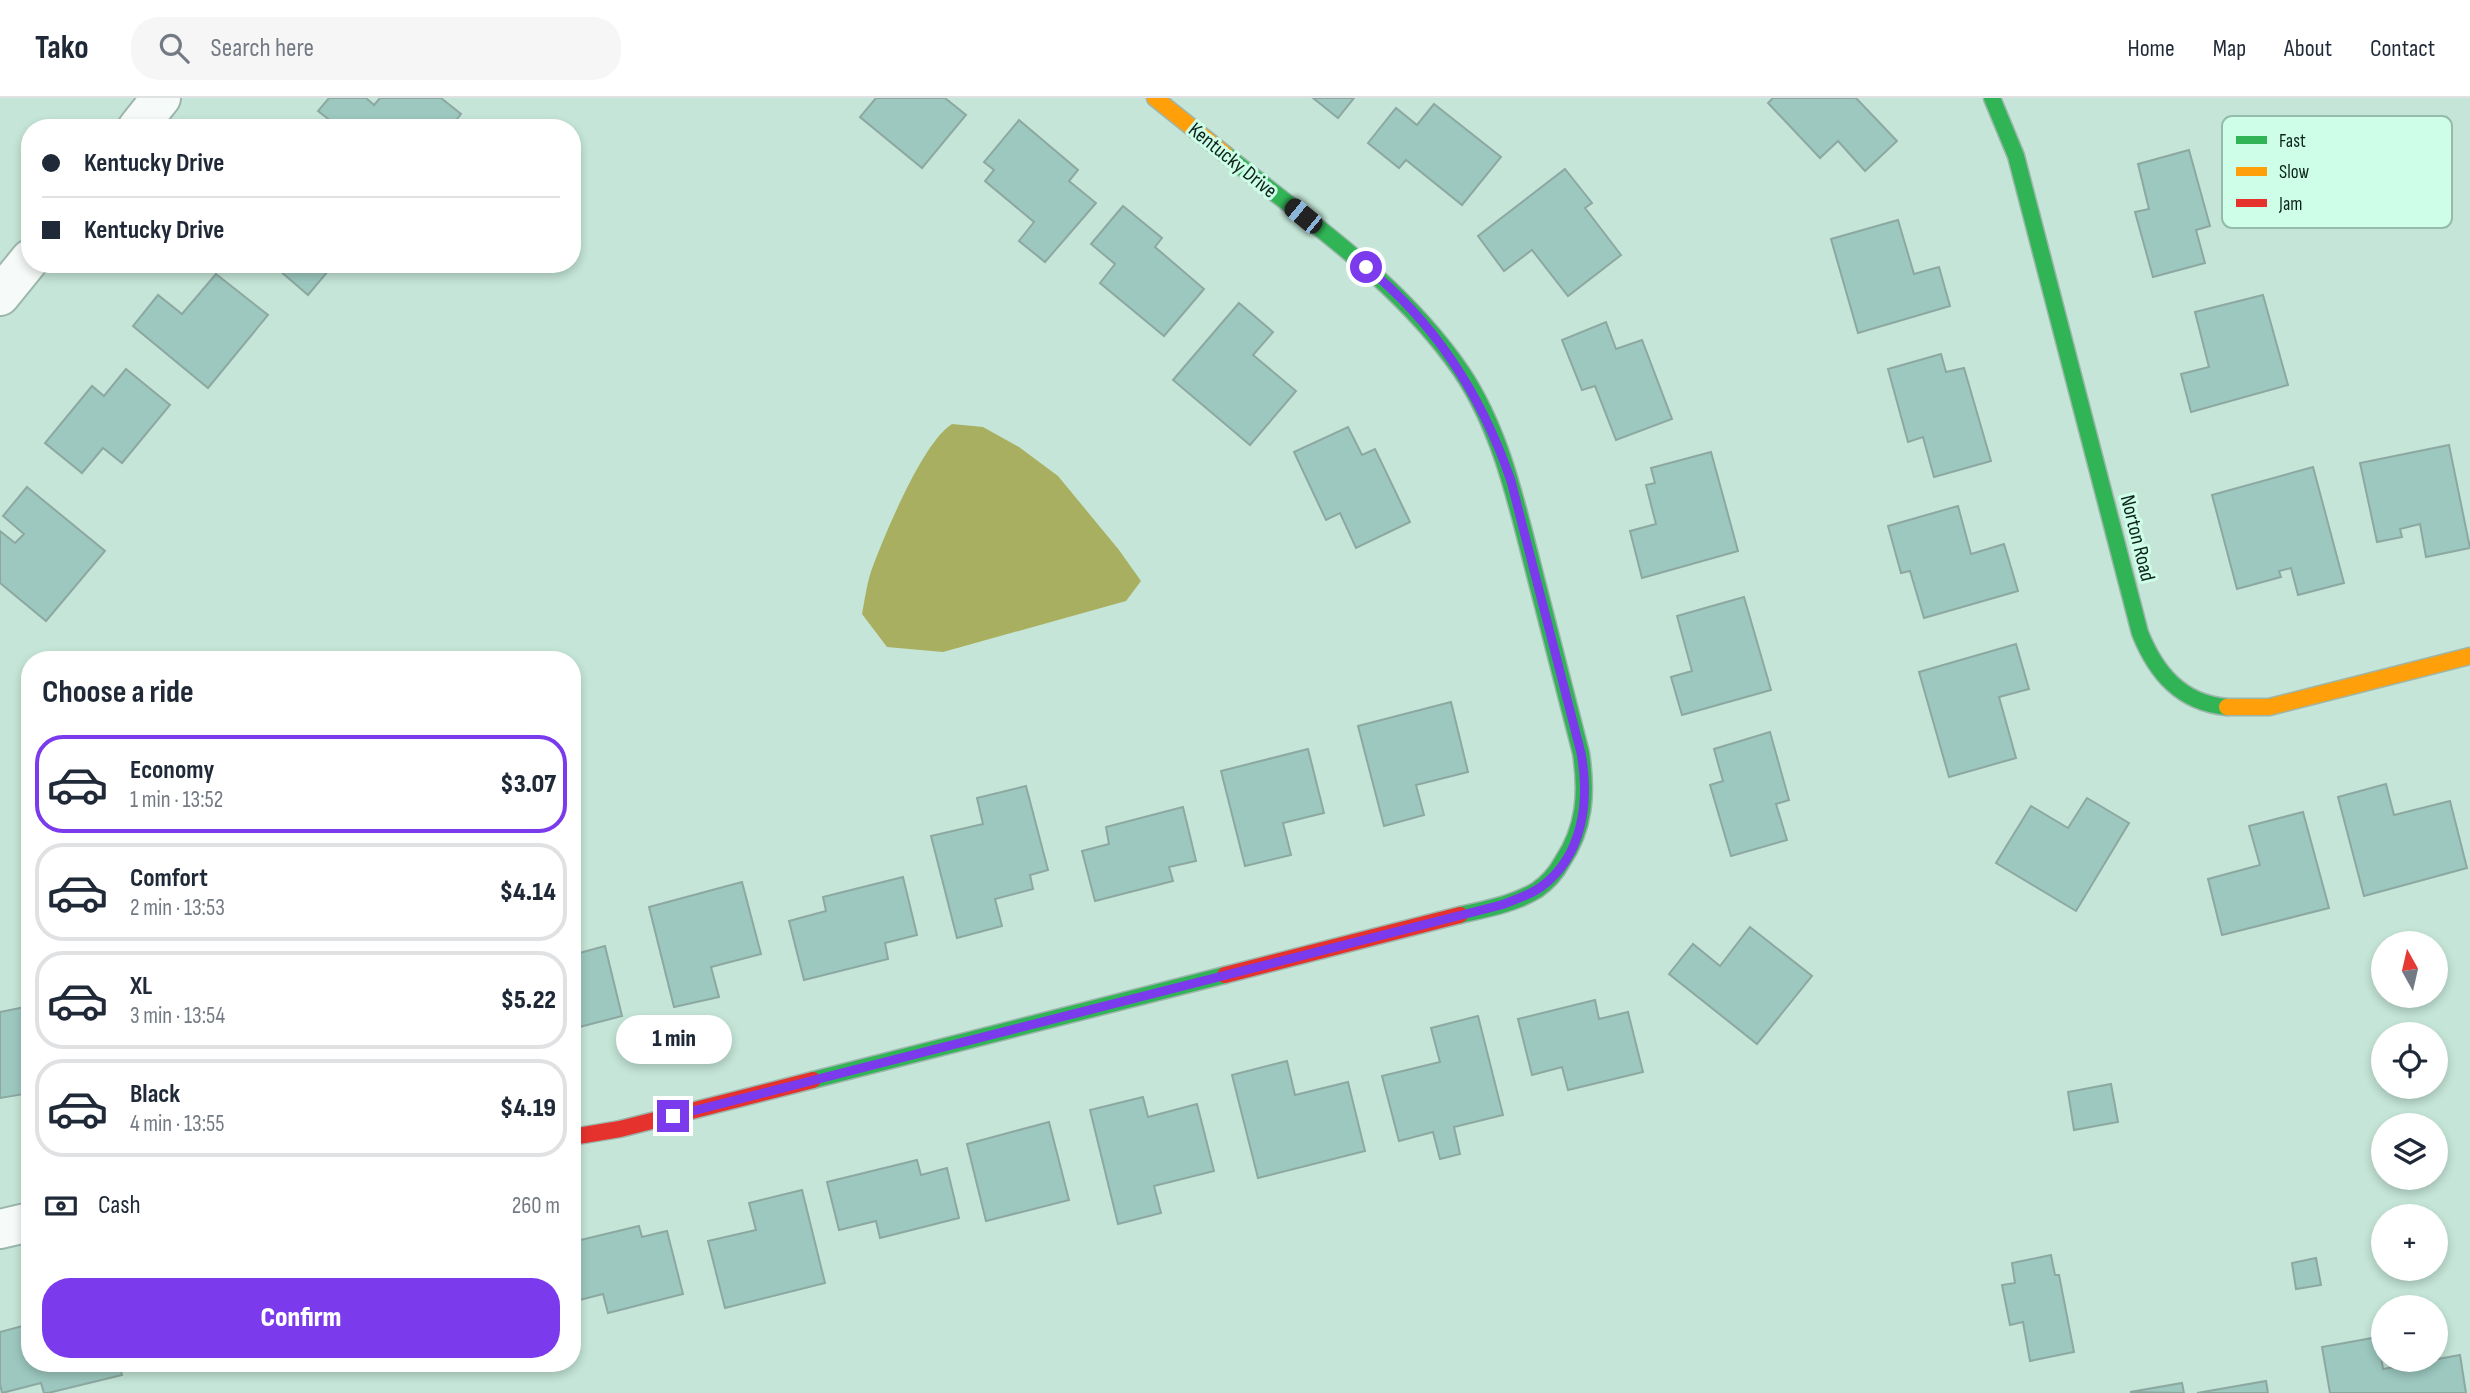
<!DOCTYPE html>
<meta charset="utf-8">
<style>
body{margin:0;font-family:"Sofia Sans Condensed",sans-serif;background:#f6f6f7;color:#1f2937;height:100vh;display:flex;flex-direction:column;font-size:26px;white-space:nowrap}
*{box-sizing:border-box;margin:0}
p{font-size:23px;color:#747a83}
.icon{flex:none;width:38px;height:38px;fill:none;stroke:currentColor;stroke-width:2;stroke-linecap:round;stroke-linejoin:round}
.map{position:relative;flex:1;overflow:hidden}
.side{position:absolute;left:21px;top:553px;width:560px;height:721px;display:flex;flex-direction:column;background:#fff;border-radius:28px;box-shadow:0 4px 10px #0003}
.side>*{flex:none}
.guide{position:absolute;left:21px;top:21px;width:560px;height:154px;border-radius:28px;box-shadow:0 4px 10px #0003;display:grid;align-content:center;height:154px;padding:0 21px;background:#fff}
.needle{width:46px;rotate:352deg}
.controls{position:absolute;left:2371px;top:833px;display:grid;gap:14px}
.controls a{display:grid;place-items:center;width:77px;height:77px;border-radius:50%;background:#fff;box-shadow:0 4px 10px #0003;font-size:35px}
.end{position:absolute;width:32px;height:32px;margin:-16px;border:9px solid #7c3aed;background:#fff;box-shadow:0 0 0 4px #fff}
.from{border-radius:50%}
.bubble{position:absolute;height:49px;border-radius:24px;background:#fff;box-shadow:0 4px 10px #0003;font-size:23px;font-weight:800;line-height:49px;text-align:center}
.car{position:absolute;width:21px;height:42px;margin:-21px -10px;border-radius:9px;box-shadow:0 0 5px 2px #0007;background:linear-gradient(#222 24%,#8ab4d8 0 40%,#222 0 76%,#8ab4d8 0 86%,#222 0)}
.guide b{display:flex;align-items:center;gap:24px;height:66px;font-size:26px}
.guide b+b{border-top:2px solid #e0e1e3}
.guide i{width:18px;height:18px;background:#1f2937}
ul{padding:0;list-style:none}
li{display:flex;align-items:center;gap:21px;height:98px;margin:0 14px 10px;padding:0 7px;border:4px solid #e0e1e3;border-radius:28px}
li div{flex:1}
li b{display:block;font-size:26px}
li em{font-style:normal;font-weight:800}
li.active{border-color:#7c3aed}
li>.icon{width:63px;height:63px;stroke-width:1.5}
h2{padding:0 21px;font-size:32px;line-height:84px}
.pay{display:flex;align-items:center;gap:18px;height:77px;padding:0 21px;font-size:26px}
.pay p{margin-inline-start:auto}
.action{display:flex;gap:14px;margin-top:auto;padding:14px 21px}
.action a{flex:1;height:80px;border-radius:28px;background:#7c3aed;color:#fff;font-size:28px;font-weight:800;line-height:80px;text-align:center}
header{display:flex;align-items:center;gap:42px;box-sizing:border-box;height:98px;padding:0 35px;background:#fff;border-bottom:2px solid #e0e1e3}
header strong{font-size:33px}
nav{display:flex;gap:38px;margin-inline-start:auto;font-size:24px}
.search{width:490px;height:63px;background:#f6f6f7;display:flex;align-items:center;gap:18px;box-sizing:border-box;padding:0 24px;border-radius:28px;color:#747a83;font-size:26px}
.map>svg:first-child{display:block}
.water{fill:#a9af60}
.building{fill:#9cc8bf;stroke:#8da8a1;stroke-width:2}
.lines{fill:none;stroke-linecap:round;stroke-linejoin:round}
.street-casing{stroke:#9db6ac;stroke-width:42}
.fast-casing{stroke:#9db6ac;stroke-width:19}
.slow-casing{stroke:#9db6ac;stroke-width:19}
.jam-casing{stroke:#9db6ac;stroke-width:19}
.street{stroke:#f6fbf9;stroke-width:38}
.fast{stroke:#30b455;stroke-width:16}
.slow{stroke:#ff9f0a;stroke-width:16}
.jam{stroke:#e5322d;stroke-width:16}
.route{stroke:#7c3aed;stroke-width:9}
.labels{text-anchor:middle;stroke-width:6;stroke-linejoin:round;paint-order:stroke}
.street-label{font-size:21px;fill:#0c241b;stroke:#cefde8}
.key{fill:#cefde8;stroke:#94bcaa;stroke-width:2}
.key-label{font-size:19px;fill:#0c241b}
</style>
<header>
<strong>Tako</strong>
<div class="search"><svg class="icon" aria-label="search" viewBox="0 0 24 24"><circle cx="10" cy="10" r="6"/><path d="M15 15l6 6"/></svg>Search here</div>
<nav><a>Home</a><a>Map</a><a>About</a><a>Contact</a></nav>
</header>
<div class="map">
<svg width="2470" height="1295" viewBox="0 0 2470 1295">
<rect width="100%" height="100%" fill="#c4e5d7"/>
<path class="water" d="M952 326 983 329 1019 349 1058 378 1119 452 1141 483 1126 503 943 554 887 549 862 516C865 501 867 483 873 468 886 434 923 344 952 326Z"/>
<g class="building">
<polygon points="329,0 366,0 374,7 380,0 441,0 461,16 450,30 340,30 318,13"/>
<polygon points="876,0 945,0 966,17 922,70 860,19"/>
<polygon points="1313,0 1354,0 1338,20"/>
<polygon points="1773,0 1856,0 1897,43 1865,73 1838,43 1820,60 1768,5"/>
<polygon points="1434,6 1501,59 1462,107 1406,62 1399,70 1368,45 1396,10 1417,27"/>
<polygon points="1019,22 1078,72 1069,83 1096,105 1045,164 1019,143 1034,124 985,83 994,72 984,64"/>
<polygon points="2189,52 2210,128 2196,132 2205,165 2153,179 2135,114 2149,111 2138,66"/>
<polygon points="1565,71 1592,105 1585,110 1621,157 1568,198 1532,152 1504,173 1478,138"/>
<polygon points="1123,108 1162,140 1155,149 1204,191 1164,238 1100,185 1115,166 1091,146"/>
<polygon points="1898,122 1914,176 1939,169 1950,208 1858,235 1831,141"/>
<polygon points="272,166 334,166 308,197"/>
<polygon points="216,176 268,217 208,290 133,228 158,197 182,216"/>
<polygon points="2263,197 2288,287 2191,314 2181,276 2209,269 2195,214"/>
<polygon points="1239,205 1273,234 1253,257 1296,293 1250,347 1173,282"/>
<polygon points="1606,224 1616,251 1642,242 1672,321 1616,342 1595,288 1582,292 1562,242"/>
<polygon points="1941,256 1946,274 1964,270 1991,363 1934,379 1923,339 1908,344 1888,271"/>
<polygon points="126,271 170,307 122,365 103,350 82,375 45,345 92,288 104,298"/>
<polygon points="1348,329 1362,357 1375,351 1410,424 1356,450 1340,415 1326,422 1294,354"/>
<polygon points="2449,347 2470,450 2426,459 2420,426 2400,431 2402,439 2377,444 2360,365"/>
<polygon points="1711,354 1738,453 1642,480 1630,433 1656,426 1646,387 1655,385 1651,370"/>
<polygon points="2313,369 2344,485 2298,497 2291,470 2279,473 2281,479 2237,491 2212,397"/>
<polygon points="27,389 105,453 46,523 0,485 0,433 15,445 24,436 3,418"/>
<polygon points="1958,408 1971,456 2004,446 2018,493 1924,520 1910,473 1901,475 1888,428"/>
<polygon points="1744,499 1771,592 1682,617 1671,579 1692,573 1677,518"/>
<polygon points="2016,546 2029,591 1999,599 2016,660 1949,679 1919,574"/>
<polygon points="1451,604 1468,674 1416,687 1424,717 1384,728 1358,628"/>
<polygon points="1770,634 1789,702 1776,706 1787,742 1731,758 1710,687 1723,683 1714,651"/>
<polygon points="1308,651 1324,715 1283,725 1291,757 1245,768 1221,673"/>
<polygon points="2386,686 2394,717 2450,703 2467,770 2364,798 2338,699"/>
<polygon points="1026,688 1048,772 1030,777 1033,791 995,801 1002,828 957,840 931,738 983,726 977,700"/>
<polygon points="2087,700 2129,725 2076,813 1996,765 2031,708 2068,730"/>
<polygon points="1183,709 1196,763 1169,769 1173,783 1095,803 1082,753 1109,746 1106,729"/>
<polygon points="2303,714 2329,810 2222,837 2208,781 2260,767 2249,728"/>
<polygon points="903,779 917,837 885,845 888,861 804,882 789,823 826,813 823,799"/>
<polygon points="742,784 761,856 711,869 719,899 674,909 649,809"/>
<polygon points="1750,829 1812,878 1757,946 1669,876 1693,846 1720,868"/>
<polygon points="605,848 622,918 572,931 572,857"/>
<polygon points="1595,902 1599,921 1628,914 1643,974 1568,992 1562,969 1532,977 1518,921"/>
<polygon points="30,908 30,995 0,1000 0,914"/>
<polygon points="1478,918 1503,1017 1454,1029 1460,1056 1440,1061 1433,1034 1399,1043 1382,978 1440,964 1431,930"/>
<polygon points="1287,963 1295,997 1348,984 1365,1053 1258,1080 1232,977"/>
<polygon points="2111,986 2118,1024 2074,1032 2068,994"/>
<polygon points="1143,999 1148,1019 1197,1006 1214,1073 1154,1088 1161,1115 1118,1126 1090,1012"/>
<polygon points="1049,1024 1069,1102 986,1123 967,1046"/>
<polygon points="917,1062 921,1077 947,1070 959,1120 880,1140 876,1123 839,1132 827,1084"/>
<polygon points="802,1092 825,1185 725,1210 708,1143 756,1132 749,1105"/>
<polygon points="639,1128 642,1139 667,1133 683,1196 608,1215 603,1196 572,1204 572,1144"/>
<polygon points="2051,1157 2055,1177 2059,1177 2074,1254 2030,1263 2023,1224 2010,1227 2002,1187 2015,1185 2012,1165"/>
<polygon points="2316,1160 2321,1187 2296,1191 2292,1165"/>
<polygon points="30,1226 30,1265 119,1265 122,1277 48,1295 44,1295 41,1285 2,1295 0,1286 0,1234"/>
<polygon points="2378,1239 2383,1271 2460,1257 2466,1295 2330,1295 2322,1249"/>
<polygon points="302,1265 337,1265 304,1273"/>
<polygon points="2266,1283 2268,1295 2197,1295"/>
<polygon points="2182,1285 2184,1295 2130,1294"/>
</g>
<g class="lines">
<g class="street-casing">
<g id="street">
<polyline points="137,30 161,0"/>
<polyline points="0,198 30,161"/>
<polyline points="0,1131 30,1124"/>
</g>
</g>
<g class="fast-casing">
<g id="fast">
<path d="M1992 0 2016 58 2140 535C2156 575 2181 605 2227 609"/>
<path d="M1225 56C1308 123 1400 184 1461 273 1500 331 1515 399 1532 465 1548 529 1565 592 1581 655 1587 695 1585 730 1562 764 1556 775 1547 785 1537 792 1514 806 1486 811 1460 817"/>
<polyline points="813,982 1225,877"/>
</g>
</g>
<g class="slow-casing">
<g id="slow">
<polyline points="1155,0 1225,56"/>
<polyline points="2227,609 2269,609 2470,558"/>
</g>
</g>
<g class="jam-casing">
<g id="jam">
<polyline points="1225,877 1460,817"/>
<polyline points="572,1039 620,1031 813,982"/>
</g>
</g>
<use href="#street" class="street"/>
<use href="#fast" class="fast"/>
<use href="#slow" class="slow"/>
<use href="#jam" class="jam"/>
</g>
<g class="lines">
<path class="route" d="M673 1018 1501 807C1514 802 1530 797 1541 789 1583 758 1590 703 1581 655L1511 383C1482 298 1437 226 1366 169"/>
</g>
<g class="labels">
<g class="street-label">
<text transform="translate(1233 62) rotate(39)" y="7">Kentucky Drive</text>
<text transform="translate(2138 440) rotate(76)" y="7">Norton Road</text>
</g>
</g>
<rect x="2222" y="18" width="230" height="112" rx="10" class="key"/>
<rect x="2236" y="38" width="31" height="8" fill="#30b455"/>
<rect x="2236" y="69" width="31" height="9" fill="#ff9f0a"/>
<rect x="2236" y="101" width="31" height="8" fill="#e5322d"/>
<g class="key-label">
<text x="2279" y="49">Fast</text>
<text x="2279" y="80">Slow</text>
<text x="2279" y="112">Jam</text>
</g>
</svg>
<div class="controls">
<a><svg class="needle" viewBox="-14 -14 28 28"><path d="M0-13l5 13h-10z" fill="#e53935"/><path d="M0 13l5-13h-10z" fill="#747a83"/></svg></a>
<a><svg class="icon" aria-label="locate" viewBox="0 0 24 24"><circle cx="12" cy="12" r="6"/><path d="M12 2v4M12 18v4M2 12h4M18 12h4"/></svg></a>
<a><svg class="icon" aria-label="layers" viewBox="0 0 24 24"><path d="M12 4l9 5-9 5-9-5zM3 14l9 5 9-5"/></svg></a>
<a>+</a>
<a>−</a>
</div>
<i class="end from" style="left:1366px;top:169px"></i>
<i class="end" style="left:673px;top:1018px"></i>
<div class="bubble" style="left:616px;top:917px;width:116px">1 min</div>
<i class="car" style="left:1303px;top:118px;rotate:309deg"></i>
<div class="guide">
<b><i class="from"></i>Kentucky Drive</b>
<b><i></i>Kentucky Drive</b>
</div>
<section class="side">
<h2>Choose a ride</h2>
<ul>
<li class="active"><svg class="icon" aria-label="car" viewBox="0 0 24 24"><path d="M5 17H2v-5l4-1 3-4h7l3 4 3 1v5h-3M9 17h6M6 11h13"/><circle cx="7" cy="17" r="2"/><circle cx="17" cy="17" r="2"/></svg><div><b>Economy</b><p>1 min · 13:52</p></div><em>$3.07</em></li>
<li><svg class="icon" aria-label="car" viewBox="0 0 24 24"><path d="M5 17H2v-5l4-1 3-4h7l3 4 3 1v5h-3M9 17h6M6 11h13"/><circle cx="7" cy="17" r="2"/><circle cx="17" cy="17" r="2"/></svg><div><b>Comfort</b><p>2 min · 13:53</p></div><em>$4.14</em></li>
<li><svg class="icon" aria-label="car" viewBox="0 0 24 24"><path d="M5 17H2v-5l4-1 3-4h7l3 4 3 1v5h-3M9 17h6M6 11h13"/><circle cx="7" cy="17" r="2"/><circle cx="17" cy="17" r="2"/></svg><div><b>XL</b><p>3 min · 13:54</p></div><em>$5.22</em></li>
<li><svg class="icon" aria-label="car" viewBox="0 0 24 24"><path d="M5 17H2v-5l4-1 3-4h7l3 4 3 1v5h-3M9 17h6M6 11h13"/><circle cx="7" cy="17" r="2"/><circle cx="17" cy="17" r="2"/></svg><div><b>Black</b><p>4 min · 13:55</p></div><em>$4.19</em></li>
</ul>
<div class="pay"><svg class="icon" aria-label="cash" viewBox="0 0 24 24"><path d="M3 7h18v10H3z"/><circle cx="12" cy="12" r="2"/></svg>Cash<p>260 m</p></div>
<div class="action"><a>Confirm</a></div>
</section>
</div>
